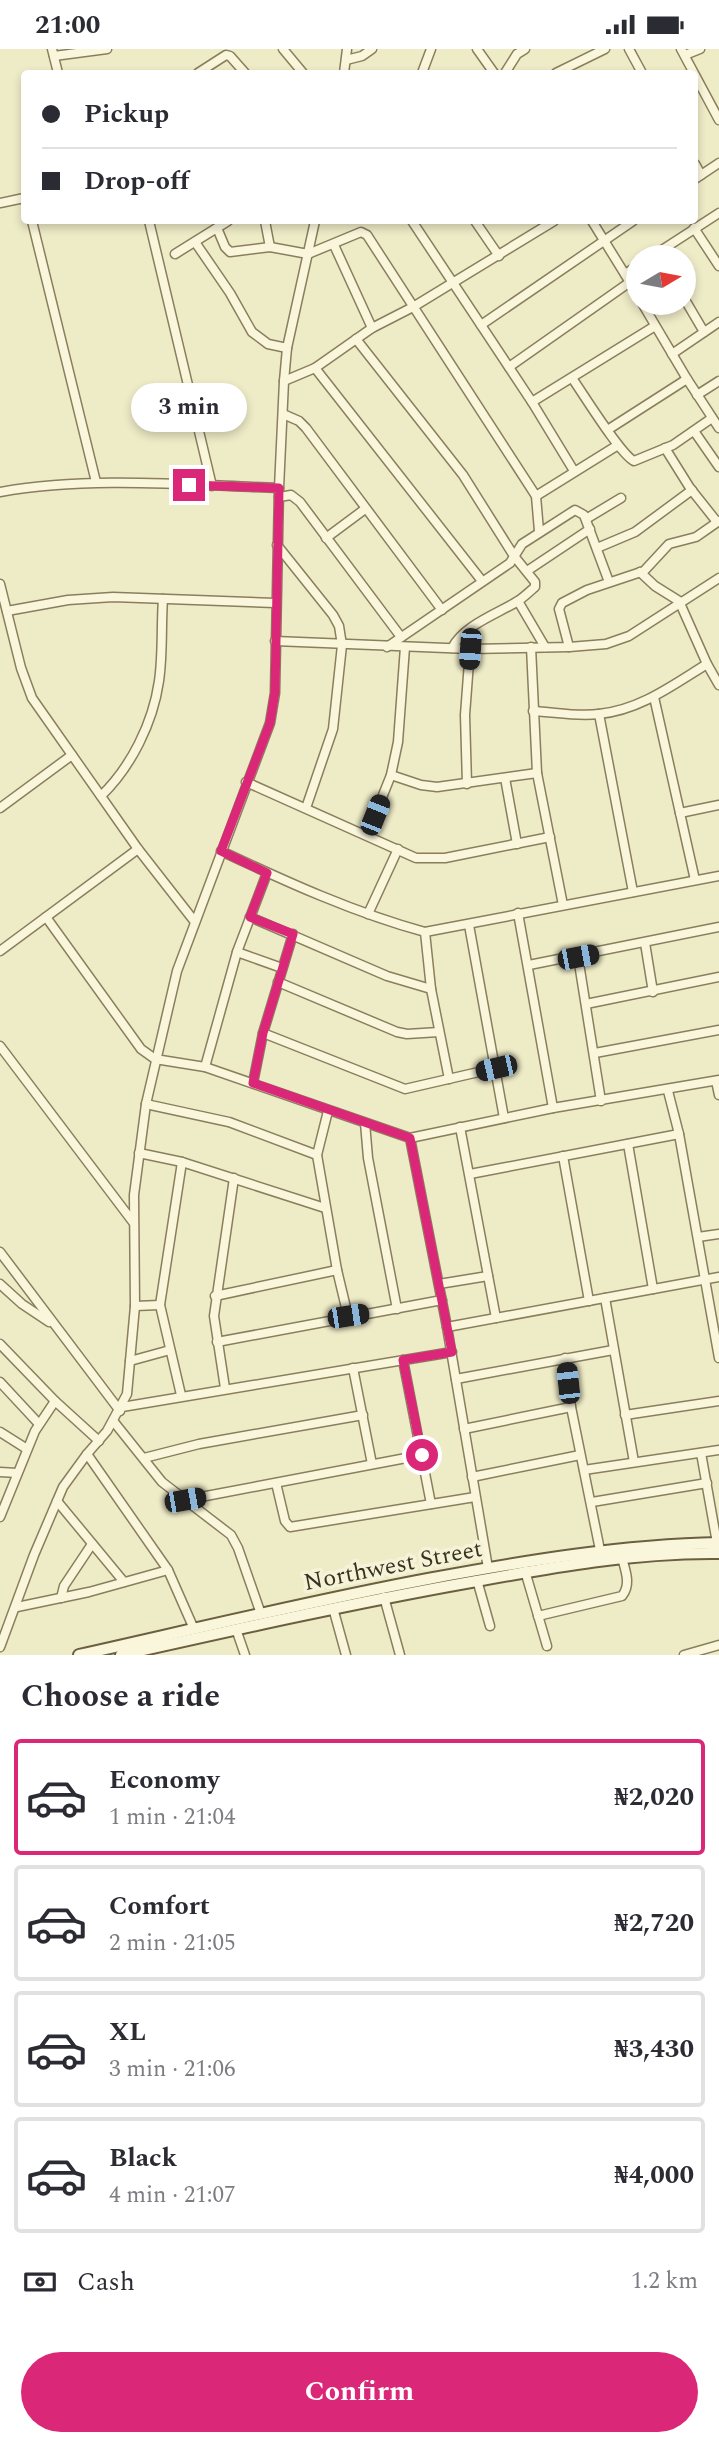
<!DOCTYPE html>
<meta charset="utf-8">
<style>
body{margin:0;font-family:Spectral,serif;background:#f2f2f3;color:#2b2b33;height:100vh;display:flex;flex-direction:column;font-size:26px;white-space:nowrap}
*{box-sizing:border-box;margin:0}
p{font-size:23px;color:#7c7c81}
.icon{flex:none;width:38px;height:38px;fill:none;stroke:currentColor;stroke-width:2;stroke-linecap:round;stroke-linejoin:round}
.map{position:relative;height:1606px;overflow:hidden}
.sheet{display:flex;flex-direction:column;background:#fff;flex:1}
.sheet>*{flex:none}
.top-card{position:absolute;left:21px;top:21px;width:677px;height:154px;border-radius:7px;box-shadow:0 4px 10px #0003;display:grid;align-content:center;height:154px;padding:0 21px;background:#fff}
.needle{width:46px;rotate:80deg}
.tools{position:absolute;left:626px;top:196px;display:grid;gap:14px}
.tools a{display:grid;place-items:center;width:70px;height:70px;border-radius:50%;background:#fff;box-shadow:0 4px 10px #0003;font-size:35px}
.end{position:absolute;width:32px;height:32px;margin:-16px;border:9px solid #db2777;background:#fff;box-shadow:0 0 0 4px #fff}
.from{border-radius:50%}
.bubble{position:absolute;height:49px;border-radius:24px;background:#fff;box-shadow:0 4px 10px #0003;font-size:23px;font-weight:700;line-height:49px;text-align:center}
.car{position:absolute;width:21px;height:42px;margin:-21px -10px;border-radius:9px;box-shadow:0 0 5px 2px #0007;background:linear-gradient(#222 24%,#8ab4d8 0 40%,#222 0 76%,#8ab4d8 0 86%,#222 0)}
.top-card b{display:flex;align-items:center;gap:24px;height:66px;font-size:26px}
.top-card b+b{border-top:2px solid #e1e1e2}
.top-card i{width:18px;height:18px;background:#2b2b33}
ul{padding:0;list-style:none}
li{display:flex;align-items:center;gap:21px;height:116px;margin:0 14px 10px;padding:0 7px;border:4px solid #e1e1e2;border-radius:7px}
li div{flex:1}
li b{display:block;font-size:26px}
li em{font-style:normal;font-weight:700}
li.current{border-color:#db2777}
li>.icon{width:63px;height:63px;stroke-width:1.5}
h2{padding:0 21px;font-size:32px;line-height:84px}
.pay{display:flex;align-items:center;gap:18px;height:77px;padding:0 21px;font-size:26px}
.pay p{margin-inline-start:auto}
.button{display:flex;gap:14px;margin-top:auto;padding:14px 21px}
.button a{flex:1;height:80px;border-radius:42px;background:#db2777;color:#fff;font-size:28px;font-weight:700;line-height:80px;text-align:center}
.status{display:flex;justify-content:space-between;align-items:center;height:49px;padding:0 35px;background:#fff;direction:ltr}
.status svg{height:19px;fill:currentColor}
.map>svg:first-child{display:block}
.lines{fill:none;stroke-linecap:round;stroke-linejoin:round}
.minor-casing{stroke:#8a7e5d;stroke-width:11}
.secondary-casing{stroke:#6c5f40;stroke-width:14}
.minor{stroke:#f9f6db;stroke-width:8}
.secondary{stroke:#f9f6db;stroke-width:10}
.route{stroke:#db2777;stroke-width:9}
.labels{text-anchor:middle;stroke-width:7;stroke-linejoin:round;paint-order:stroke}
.street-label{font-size:24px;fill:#3a3220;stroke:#f5f3d7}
</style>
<div class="status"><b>21:00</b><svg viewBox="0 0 49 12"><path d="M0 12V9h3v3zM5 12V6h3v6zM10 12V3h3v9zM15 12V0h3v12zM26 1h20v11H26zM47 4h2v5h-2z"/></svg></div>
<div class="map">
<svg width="719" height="1606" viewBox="0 0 719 1606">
<rect width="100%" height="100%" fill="#eeebc7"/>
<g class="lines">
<g class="minor-casing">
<g id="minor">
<polyline points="52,0 58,24"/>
<polyline points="283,0 303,24"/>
<polyline points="477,0 494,24"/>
<polyline points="629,0 642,24"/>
<polyline points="681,0 719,71"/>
<polyline points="685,6 700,0"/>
<polyline points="54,7 107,0"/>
<polyline points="346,11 362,7 372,0"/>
<polyline points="198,24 226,6 230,7 245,24"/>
<polyline points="344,24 347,0"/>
<polyline points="422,24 431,0"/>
<polyline points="505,24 517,5 525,0"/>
<polyline points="556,24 605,0"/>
<polyline points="695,115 701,126"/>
<polyline points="695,130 719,114"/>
<polyline points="0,154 24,149"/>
<polyline points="32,172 96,433"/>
<polyline points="149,172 212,437"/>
<polyline points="265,172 270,198"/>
<polyline points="412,172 532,353 574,422"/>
<polyline points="475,172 499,207"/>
<polyline points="592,172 639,248"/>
<polyline points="217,179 225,198 230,203 270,198 308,205 361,183 367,186 536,447 539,482"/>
<polyline points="694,179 719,217"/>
<polyline points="195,193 230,244 252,283 268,295 287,299"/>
<polyline points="334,196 372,279"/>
<polyline points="175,205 228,172"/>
<polyline points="651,208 719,164"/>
<polyline points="625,225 639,216"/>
<polyline points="684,249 704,283"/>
<polyline points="642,254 687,330 719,379"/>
<polyline points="481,276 633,172"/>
<path d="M356 290 463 426 514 507 535 533V538C530 542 524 548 518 552 497 565 464 576 452 599"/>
<polyline points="672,305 719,273"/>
<polyline points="509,318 630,233"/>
<polyline points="315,319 482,532"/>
<path d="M572 329C584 346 620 405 634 412L673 396 712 369"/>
<polyline points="284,332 315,319 372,279 413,258 554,172"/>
<polyline points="697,346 719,332"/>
<polyline points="532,353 655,277"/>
<polyline points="283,365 299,372 306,379 442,561"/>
<polyline points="609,380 687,330"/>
<polyline points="694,382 719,418"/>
<polyline points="665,399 690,439 717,473"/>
<path d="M0 443C92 427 186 436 279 439"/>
<polyline points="536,447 618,396"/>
<polyline points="279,448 291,446 300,453 401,588"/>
<polyline points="586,470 621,449"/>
<polyline points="326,489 365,460"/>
<polyline points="277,496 333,566 339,577 342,596 333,680 306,759"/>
<polyline points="597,499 635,483 692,441"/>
<polyline points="527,522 590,480"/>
<polyline points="640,523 655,537 679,552 707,615 719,636"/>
<polyline points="0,535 21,619 32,649 138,800 195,873"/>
<polyline points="518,552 545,598"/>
<polyline points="7,562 68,551 113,548 275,554"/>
<polyline points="275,592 470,600 569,598 606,595 629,587 719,529"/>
<polyline points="387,598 510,514 522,495 575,461 584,466 609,533"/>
<polyline points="531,598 537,724 563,856"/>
<polyline points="569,598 559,560 562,554 587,541 644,522 669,495 696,488 719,472"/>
<polyline points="654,648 695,831"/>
<path d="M533 662C555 663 577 668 599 665 640 661 673 636 707 615"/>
<polyline points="599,665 633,843"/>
<polyline points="391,726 421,736 437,738 537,724"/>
<polyline points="505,729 517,795"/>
<polyline points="246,733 416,809 445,809 550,788"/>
<polyline points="467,735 465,666 470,600"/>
<path d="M101 747C131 718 153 674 159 632 163 605 161 577 163 550"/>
<polyline points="0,759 72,706"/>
<polyline points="680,764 719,756"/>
<polyline points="367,786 391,726 398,693 405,598"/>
<path d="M221 802C287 833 355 864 425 883L719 827"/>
<polyline points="518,864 553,1059"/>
<polyline points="368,865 398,800"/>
<polyline points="46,868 141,1000 155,1010 205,1018 410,1089 553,1059 719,1031"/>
<polyline points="250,868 387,927 431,940"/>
<polyline points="469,876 504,1069"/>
<polyline points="425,883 431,940 449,1030"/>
<polyline points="645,894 653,943"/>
<polyline points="0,902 138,800"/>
<polyline points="237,903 282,919"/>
<polyline points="578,908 601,1052"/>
<polyline points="529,916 719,878"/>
<polyline points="278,933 397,983 407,985 439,983"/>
<polyline points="586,955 719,928"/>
<polyline points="263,984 405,1040 496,1019"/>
<polyline points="0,997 133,1173"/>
<polyline points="595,1004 719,981"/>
<polyline points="205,1018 237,903 267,824"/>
<polyline points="716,1032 719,1046"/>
<polyline points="253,1034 263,984 293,885"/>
<polyline points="668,1042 679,1085 719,1309"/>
<polyline points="146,1055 229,1073 317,1106"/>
<polyline points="328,1062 317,1106 337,1221 348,1267"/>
<polyline points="365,1074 368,1109 397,1260"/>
<polyline points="460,1078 496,1269"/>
<polyline points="410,1089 447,1278 488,1519"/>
<polyline points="628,1095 653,1240"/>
<polyline points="139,1104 182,1113 325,1159"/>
<polyline points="563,1107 589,1252"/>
<polyline points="470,1125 679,1085"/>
<polyline points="698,1188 719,1185"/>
<polyline points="0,1203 120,1362"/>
<polyline points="0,1235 22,1255 49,1273"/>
<polyline points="439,1235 488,1227"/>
<polyline points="215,1247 337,1221"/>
<polyline points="605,1249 634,1413"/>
<polyline points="135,1257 160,1256"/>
<polyline points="447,1278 719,1228"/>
<polyline points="217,1293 442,1251"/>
<polyline points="0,1295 55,1352 99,1392"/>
<polyline points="565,1309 571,1358 600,1501"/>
<polyline points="403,1311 431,1455"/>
<polyline points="130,1312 170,1301"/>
<polyline points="353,1319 372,1415"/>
<polyline points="456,1330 613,1301"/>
<polyline points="0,1333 39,1375"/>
<polyline points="225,1339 214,1267 234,1129"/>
<polyline points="181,1346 160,1256 182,1113"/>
<polyline points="122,1358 452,1303"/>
<polyline points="625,1366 719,1352"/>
<polyline points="114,1373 162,1433 231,1486 238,1499 261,1565"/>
<polyline points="464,1380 571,1358"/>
<polyline points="0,1383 27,1400"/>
<polyline points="701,1404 717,1494"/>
<polyline points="87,1405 168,1521 194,1580"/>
<polyline points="144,1409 199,1395 363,1366"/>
<polyline points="584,1421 719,1401"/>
<polyline points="0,1423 17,1424"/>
<polyline points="472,1428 580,1406"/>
<polyline points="276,1434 285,1472 290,1478 475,1448"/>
<polyline points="185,1451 422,1406"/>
<polyline points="57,1452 124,1533"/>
<polyline points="592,1453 707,1434"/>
<polyline points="0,1468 35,1382 55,1352"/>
<polyline points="525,1522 547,1597"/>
<polyline points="477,1531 490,1577"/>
<polyline points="384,1548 400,1606"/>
<polyline points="61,1549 64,1537 92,1495"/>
<polyline points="17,1558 89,1543 168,1521"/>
<polyline points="333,1559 346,1606"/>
<path d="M538 1567 622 1547C631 1536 626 1523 622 1509"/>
<polyline points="236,1580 245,1606"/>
<polyline points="0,1598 34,1506 63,1438 87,1405 107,1382 127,1345 135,1257 134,1146 146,1055 177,922 270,674 275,644 279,439 284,332 287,299 315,172"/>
<polyline points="684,1606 719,1596"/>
</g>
</g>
<g class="secondary-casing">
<g id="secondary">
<path d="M79 1606C195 1580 311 1552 428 1530 525 1512 621 1496 719 1494"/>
<path d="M121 1606C237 1580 353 1554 471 1533 553 1518 635 1503 719 1504"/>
</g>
</g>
<use href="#minor" class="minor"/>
<use href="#secondary" class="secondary"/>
</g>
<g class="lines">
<polyline class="route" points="189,436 279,439 275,643 270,674 221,802 267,824 250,868 293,885 263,984 253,1034 410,1089 452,1303 403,1311 422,1406"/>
</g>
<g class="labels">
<g class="street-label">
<text transform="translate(393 1516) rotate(-11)" y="8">Northwest Street</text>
</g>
</g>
</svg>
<div class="tools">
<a><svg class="needle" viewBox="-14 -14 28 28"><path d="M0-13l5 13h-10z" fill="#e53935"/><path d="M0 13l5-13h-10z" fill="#7c7c81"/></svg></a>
</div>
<i class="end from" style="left:422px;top:1406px"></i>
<i class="end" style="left:189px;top:436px"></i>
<div class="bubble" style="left:131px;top:334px;width:116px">3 min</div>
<i class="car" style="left:470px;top:600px;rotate:184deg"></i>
<i class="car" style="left:375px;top:766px;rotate:22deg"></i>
<i class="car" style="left:578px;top:908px;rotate:79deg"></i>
<i class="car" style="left:496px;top:1019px;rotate:257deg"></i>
<i class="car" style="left:348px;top:1267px;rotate:81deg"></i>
<i class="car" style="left:568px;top:1334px;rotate:354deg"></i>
<i class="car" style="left:185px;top:1451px;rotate:80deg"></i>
<div class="top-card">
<b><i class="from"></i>Pickup</b>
<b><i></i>Drop-off</b>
</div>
</div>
<section class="sheet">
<h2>Choose a ride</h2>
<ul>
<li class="current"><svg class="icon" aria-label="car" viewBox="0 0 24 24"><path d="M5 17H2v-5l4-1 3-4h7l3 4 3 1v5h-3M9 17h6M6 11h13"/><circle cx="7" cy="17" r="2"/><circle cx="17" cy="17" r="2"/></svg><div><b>Economy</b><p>1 min · 21:04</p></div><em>₦2,020</em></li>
<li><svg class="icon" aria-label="car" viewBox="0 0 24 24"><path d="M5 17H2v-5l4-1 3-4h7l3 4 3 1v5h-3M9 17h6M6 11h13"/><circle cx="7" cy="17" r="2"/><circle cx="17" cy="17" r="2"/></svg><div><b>Comfort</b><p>2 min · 21:05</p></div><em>₦2,720</em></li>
<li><svg class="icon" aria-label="car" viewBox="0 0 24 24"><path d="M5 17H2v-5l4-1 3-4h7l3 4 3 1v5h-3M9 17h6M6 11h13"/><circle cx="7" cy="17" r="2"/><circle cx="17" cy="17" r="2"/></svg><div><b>XL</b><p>3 min · 21:06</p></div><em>₦3,430</em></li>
<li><svg class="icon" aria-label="car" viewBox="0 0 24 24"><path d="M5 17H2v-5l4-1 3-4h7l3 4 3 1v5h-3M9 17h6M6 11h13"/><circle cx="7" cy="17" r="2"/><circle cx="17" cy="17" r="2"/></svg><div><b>Black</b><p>4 min · 21:07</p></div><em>₦4,000</em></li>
</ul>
<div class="pay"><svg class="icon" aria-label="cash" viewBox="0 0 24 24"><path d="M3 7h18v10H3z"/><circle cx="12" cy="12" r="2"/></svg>Cash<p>1.2 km</p></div>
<div class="button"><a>Confirm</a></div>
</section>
